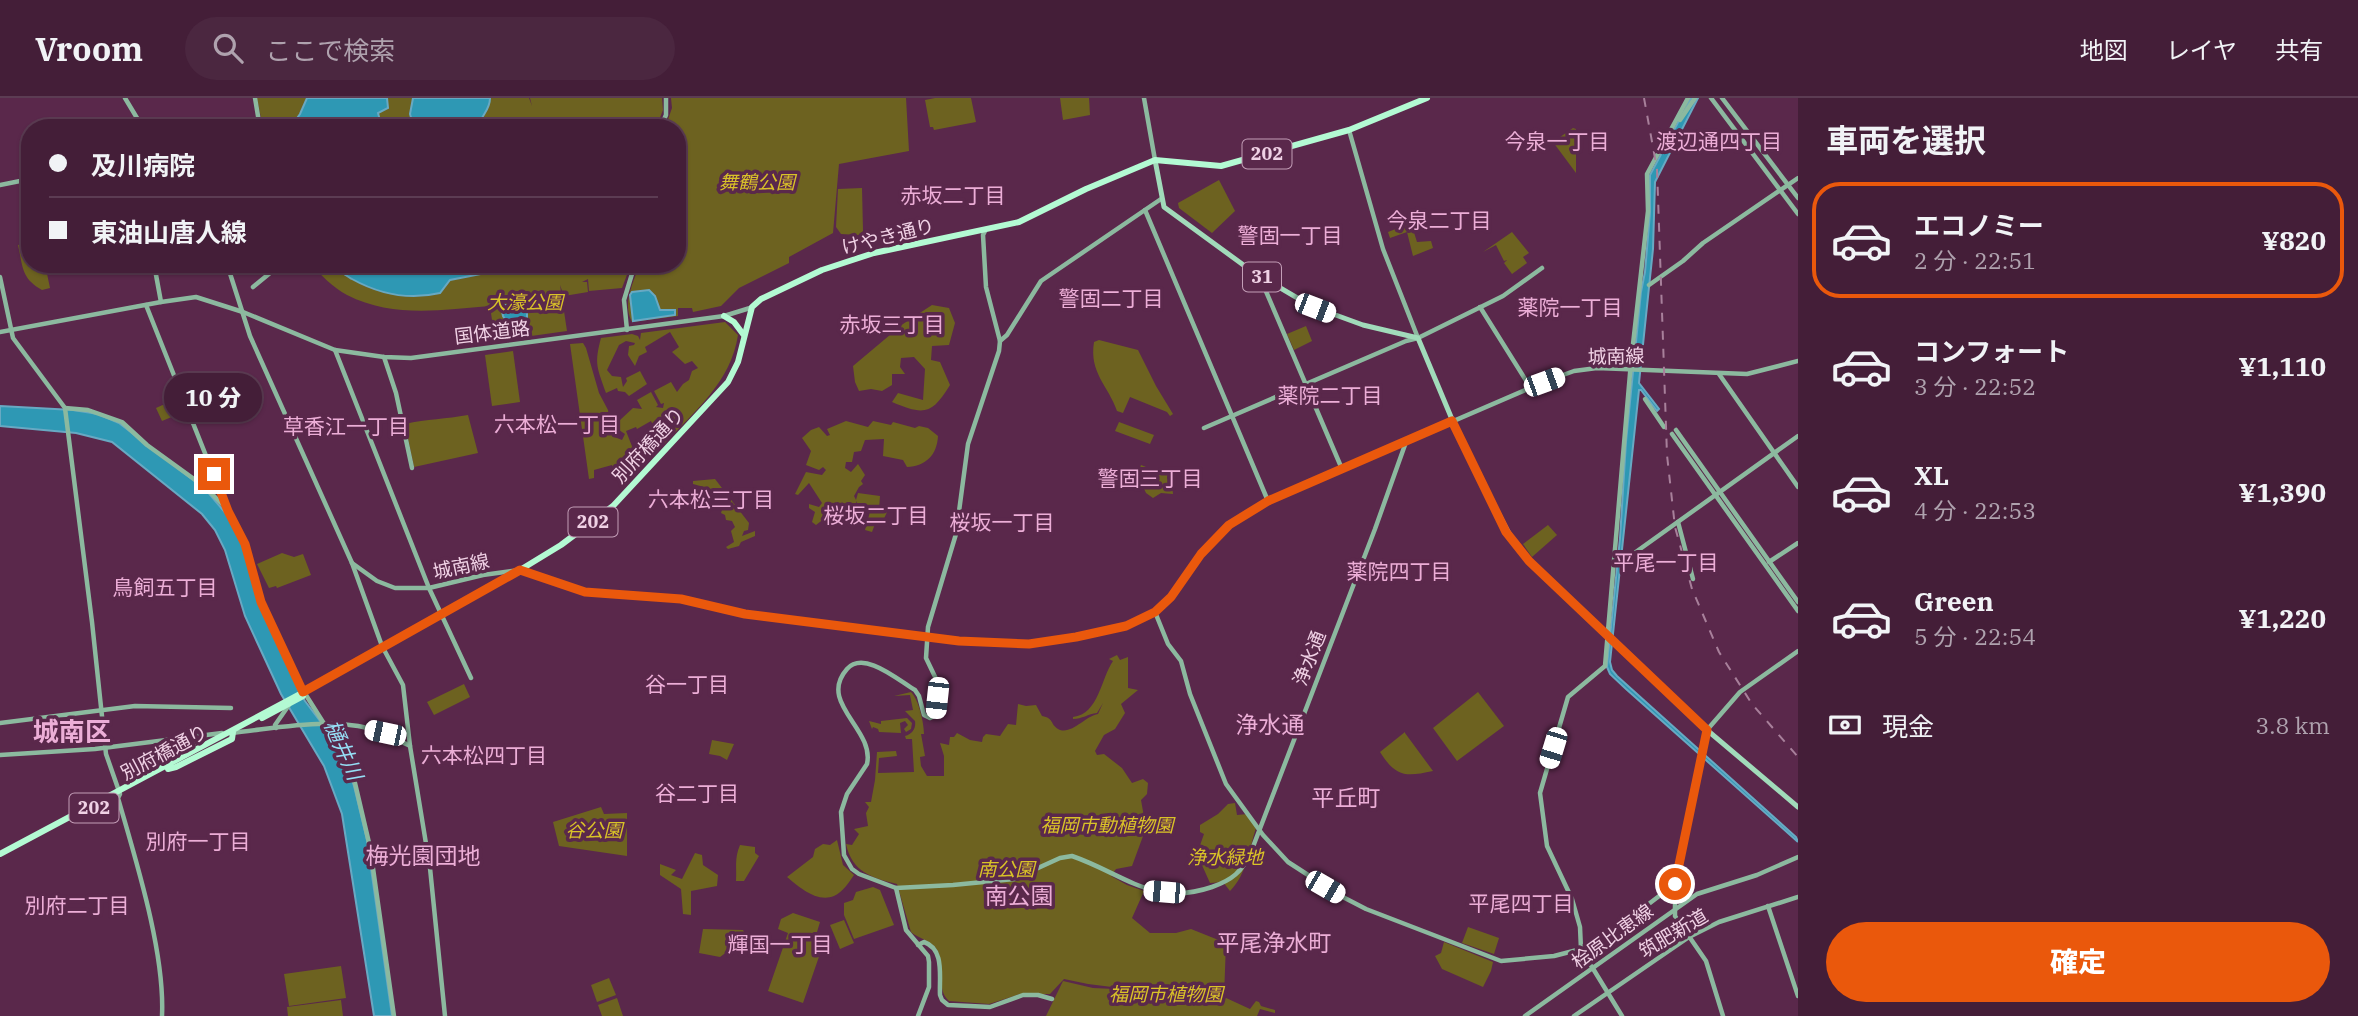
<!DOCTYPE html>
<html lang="ja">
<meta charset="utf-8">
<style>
body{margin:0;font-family:"IBM Plex Serif","Noto Sans JP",serif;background:#4b2740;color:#f1f3f6;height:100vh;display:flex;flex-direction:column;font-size:26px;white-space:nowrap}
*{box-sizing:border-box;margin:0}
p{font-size:23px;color:#afa2ae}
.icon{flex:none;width:38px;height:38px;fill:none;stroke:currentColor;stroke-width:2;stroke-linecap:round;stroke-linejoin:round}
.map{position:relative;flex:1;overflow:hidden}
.panel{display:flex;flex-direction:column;background:#441e38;width:560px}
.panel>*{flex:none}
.banner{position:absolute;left:21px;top:21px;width:665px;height:154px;border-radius:28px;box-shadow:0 2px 5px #0004,0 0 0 2px #5c3c53;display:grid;align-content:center;height:154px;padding:0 28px;background:#441e38}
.end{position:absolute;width:32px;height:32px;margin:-16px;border:9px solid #ea580c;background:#fff;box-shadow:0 0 0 4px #fff}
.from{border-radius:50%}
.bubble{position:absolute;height:49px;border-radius:24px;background:#441e38;box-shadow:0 2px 5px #0004,0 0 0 2px #5c3c53;font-size:23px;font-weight:800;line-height:49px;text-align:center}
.car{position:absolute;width:21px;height:42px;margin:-21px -10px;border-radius:9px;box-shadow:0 0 5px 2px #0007;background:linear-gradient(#fff 24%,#345 0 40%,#fff 0 76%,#345 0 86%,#fff 0)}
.banner b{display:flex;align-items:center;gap:24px;height:66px;font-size:26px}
.banner b+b{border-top:2px solid #5c3c53}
.banner i{width:18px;height:18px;background:#f1f3f6}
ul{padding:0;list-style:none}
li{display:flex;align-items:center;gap:21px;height:116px;margin:0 14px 10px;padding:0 14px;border:4px solid transparent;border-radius:28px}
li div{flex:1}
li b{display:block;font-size:26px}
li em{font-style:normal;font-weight:800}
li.active{border-color:#ea580c}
li>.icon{width:63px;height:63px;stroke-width:1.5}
h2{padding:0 28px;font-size:32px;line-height:84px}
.pay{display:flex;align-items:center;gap:18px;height:77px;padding:0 28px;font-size:26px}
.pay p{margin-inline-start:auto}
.cta{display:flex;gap:14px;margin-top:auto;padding:14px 28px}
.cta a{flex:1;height:80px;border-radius:42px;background:#ea580c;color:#fff;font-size:28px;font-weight:800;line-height:80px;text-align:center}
header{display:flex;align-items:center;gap:42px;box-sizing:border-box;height:98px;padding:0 35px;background:#441e38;border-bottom:2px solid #5c3c53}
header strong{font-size:33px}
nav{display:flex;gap:38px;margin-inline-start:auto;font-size:24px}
.search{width:490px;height:63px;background:#4b2740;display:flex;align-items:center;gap:18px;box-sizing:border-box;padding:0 24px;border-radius:38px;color:#afa2ae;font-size:26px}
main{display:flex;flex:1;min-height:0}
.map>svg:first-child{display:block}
.green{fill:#6d6220}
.water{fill:#2e98b4;stroke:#68a9c3;stroke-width:2}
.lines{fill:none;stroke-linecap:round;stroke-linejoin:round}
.secondary{stroke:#8cb99f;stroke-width:4.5}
.primary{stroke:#a1dbba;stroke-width:5}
.highway{stroke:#b3fad3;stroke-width:6}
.rail{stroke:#a8809b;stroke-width:2;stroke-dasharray:9 9;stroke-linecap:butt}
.route{stroke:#ea580c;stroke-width:9}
.labels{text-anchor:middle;stroke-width:7;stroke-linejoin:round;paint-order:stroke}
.shield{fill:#5a284b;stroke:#c39eb7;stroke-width:2}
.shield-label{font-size:18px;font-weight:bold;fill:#f0d1e5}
.park-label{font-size:19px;font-style:italic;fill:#d9c228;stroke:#5a284b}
.street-label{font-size:19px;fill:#f0d1e5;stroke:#5a284b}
.neighbourhood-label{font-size:21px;fill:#ecaed7;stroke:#5a284b}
.water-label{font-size:21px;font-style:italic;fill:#95def5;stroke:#5a284b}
.quarter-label{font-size:23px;fill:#ecaed7;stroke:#5a284b}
.district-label{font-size:26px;font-weight:bold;fill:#ecaed7;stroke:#5a284b}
</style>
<header>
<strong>Vroom</strong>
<div class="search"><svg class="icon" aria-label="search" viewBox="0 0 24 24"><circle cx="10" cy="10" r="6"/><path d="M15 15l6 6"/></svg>ここで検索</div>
<nav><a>地図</a><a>レイヤ</a><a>共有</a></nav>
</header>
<main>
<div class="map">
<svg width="1798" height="918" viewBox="0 0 1798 918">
<rect width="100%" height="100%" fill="#5a284b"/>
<g class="green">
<polygon points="257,0 529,0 532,8 530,0 662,0 663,12 656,30 263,30"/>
<path d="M671 0H906L909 53 839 66 833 135 789 159V165L739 190 721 208 693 214 692 210H678V218L632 224C622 206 633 185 640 166H677V30H665L672 10Z"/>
<polygon points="935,0 971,0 976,24 934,32 933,29 930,29 925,2"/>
<polygon points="1060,0 1089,0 1090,17 1063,22"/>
<polygon points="1573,30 1576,31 1576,75 1553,44"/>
<polygon points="1219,82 1235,113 1212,135 1179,110 1178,105"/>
<polygon points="862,90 863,133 859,137 841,136 836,129 838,91"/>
<polygon points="1411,125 1417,144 1431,143 1433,150 1413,158 1407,134 1390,140 1388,134"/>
<polygon points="1512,134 1529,155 1523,159 1527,165 1512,176 1504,165 1507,162 1504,163 1496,147 1483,154"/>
<path d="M30 145V166H45L50 190 42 192C21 180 23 169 18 147Z"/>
<path d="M309 166H631L622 190 589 193 588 181 582 184H587L588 194 564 198 560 187 567 233 495 243 490 208C441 212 392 220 347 197 333 190 321 176 309 166Z"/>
<path d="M932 207 949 210 955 225 949 247 932 248 931 262 940 264 950 287C932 316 925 318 892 304L898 295 923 302 925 271 914 259 901 260 900 269 905 276H892V287L882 293 871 291 859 293 855 284 853 268 903 226Z"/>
<path d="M725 224 738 237C731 284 694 314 663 347L651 323 637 331 636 329 626 333 635 356 640 357 644 353 660 350 640 367 614 374 612 367 594 372V380L589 381 570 246 583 245 586 250 599 295 608 312 612 338 622 342 625 336 619 332V323L633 310 642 311 637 302 651 294 658 307 656 309 663 310 664 305 661 306 654 293 671 284 677 294 683 286 689 282 692 273 698 270 692 263 685 266 672 254 679 249 670 234 645 249 647 254 639 258 635 268 628 257 629 248 634 247 635 245 626 243 619 247 607 272 612 278 621 279 623 289 627 283 626 280 640 273 647 286 629 298 625 294 618 293 617 290 606 295C597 269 594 266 601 240L632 236 638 238 640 242 641 235Z"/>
<polygon points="1306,228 1312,243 1294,252 1287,236"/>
<path d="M1099 242 1138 252 1156 288 1173 316 1170 318 1167 314 1130 299 1123 315 1117 313C1108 287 1089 275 1094 244Z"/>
<polygon points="513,253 520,304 492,308 485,257"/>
<polygon points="180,299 186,313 162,323 156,310"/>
<path d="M468 317 478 355 414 369 405 326C427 321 446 321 468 317Z"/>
<path d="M846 323 868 329 873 323 891 327 893 324 915 330 919 328 928 330 938 338C937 357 926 368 907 369L903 362 883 358 884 341 865 342 861 353 854 354 852 364H846L845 370 851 374 858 366 865 377 861 383 863 386 859 389 854 398 856 402 858 395 880 398 879 411 887 414 882 425 875 426 872 434 865 432 871 410 857 407V403L852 414H847L846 422 838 420 835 426 831 420H825L816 427 812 424 815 414 809 410V406L819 409 822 405 809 385 798 397 795 396 806 374 822 377 826 372 823 369 819 372 806 367 811 353 802 340 811 332 819 329 827 338 830 337 827 331Z"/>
<polygon points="1119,324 1154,337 1150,346 1115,333"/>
<polygon points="1141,367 1161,375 1162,372 1169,373 1167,380 1172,388 1173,396 1161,395 1153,400 1146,395 1137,376"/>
<polygon points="715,381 749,425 748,432 744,433 742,438 755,433 755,438 741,444 739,448 728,451 726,449 734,444 731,433 735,429 732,423 726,422 725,417 721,415 722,412 715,403 715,392 693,386 693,383"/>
<polygon points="1548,427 1557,437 1532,459 1523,446"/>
<polygon points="282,455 294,459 303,456 311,477 277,490 276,488 269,490 257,466"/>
<path d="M1117 557 1120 562 1128 559V590L1138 592 1121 606 1125 615 1115 631 1104 637 1095 653 1097 657 1104 656 1122 670 1132 685 1143 681 1148 685 1147 696 1141 702 1146 730 1132 768 1116 771 1111 778 1127 787 1144 793 1132 820 1150 835H1176L1191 831 1226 845 1224 899 1250 911 1256 903 1259 904 1261 908 1275 912V915L1260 911 1257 918H1046L1063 883 1093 890 1136 892 1088 886 1064 881 1050 896H1020L989 906 949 903C935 890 946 870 938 854 934 843 919 841 911 834L897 786C872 780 852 774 846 746L852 747 859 736 854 731 868 728 866 715 869 709 865 704H871L875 682 877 654 896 653 897 658 879 660 878 675 914 674 912 641H906L905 638C913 636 916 630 915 623L905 613 913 612 910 597 894 598 911 594C919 602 924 625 924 636H921L925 658 920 659 921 668 927 678H944V658L940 645 949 647 950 639H954L957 635 970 642 982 644 983 639 986 636 1000 638 1008 626 1016 627 1018 606 1026 608 1036 607 1042 618C1054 620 1050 626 1058 631 1071 638 1085 618 1098 616L1103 605 1097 615C1088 616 1082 621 1073 621V619C1099 616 1101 580 1113 563L1109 561Z"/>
<polygon points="464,586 470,599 434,617 427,604"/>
<polygon points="1478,594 1504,628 1457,663 1433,630"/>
<polygon points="907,620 912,625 911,631 906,634 904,631 908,627 905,623 900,625 901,635 879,634 878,631 873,629 872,631 869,623 881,626 881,623"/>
<path d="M1405 634V635L1433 673C1405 679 1396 679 1380 654Z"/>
<polygon points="712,642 734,646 727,662 720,658 709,656"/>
<path d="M1235 705 1237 717 1248 716 1256 730C1249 751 1247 776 1230 793L1223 784 1210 785 1197 756 1204 736 1200 734V727L1218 716 1228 706Z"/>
<polygon points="601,709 604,716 627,715 627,758 559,748 553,724"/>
<path d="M837 742 843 767 854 777C849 784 843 794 834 798 817 805 799 789 787 779L813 759 815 751 823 746 830 747Z"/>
<path d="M740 747 755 749V755L759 758 744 783H736C737 770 734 761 740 747Z"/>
<polygon points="695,755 702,757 703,767 718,777 717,788 691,793 691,817 683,816 681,791 660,777 660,766 676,772 671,777 682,781"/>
<polygon points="873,789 880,792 894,827 854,841 844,817 844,805 853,802 856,794"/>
<polygon points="793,815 820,824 814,844 823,847 803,905 768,893 788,835 778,831 781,821"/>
<polygon points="844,822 854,845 840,851 830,827"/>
<polygon points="1468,829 1499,840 1494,856 1462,845"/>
<polygon points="703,831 743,832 747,839 720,859 699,855"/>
<polygon points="1444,844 1493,864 1491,873 1483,889 1442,871 1435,858 1441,855"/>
<polygon points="341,868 346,900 289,908 284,876"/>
<polygon points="609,880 616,897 597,904 591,887"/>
<polygon points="617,900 623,918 602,918 598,907"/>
<polygon points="341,902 343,918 288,918 287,909"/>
</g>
<g class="water">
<polygon points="307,0 387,0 388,10 378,15 382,30 290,30 300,16"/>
<path d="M413 0H490C490 14 479 18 479 30H414L410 16Z"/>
<polygon points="1691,0 1698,0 1655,84 1653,151 1639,285 1659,311 1657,313 1641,292 1639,292 1610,564 1612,572 1617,578 1796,739 1798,744 1626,591 1610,576 1607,569 1620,440 1626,344 1641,194 1645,174 1650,115 1650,77"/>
<path d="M336 166H491L480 170 481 176 450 182 440 195C410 202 379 196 352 181 345 177 339 174 336 166Z"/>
<polygon points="649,192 655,198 660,212 675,212 675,217 633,223 630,197 632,194"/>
<polygon points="505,207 527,213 527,224 508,226 503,218 501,208"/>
<polygon points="0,308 73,312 98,316 119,325 206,392 228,418 244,448 259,506 288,562 298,591 305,603 326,631 344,661 354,688 367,742 392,918 374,918 342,716 324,668 281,596 245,518 225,452 215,432 202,416 112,344 76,335 0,328"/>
</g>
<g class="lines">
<g class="secondary">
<polyline points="125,0 143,30"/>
<polyline points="255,0 260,30"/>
<polyline points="1144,0 1155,62"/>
<polyline points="1711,0 1798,116"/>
<polyline points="1722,0 1798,100"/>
<polyline points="1680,22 1695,0"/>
<polyline points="660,30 666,17 666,0"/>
<polyline points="1349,32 1383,151 1418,240"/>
<polyline points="0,87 30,81"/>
<path d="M1161 101 1041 183 1007 237 1000 243 999 253 968 346 956 436 928 529 926 560 938 585V592L934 618 930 620 924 617 919 598 915 592C898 582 864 552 847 571 817 605 875 631 867 666L847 696 841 714 844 757 852 771 859 776 896 790 953 787 1014 781 1060 760 1072 758C1124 776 1153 809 1212 789 1232 782 1242 774 1251 754L1375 431 1406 344"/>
<polyline points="1145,112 1268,403"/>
<polyline points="985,133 983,137 986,189 1000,243"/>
<polyline points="154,166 161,204"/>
<polyline points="227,166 250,238 352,465 382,548 403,587 410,648 430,770 445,918"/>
<path d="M0 179 13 240 65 310 92 524 106 656 120 696 118 700C136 763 165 854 162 918"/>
<polyline points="1266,182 1265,191 1342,371"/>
<polyline points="1649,187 1683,163 1703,145 1798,80"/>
<polyline points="253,189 281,166"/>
<polyline points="146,207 228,413 245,446 261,504 267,520 287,556 304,594 335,643 355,685 370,749 394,918"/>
<polyline points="1480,209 1530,289"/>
<polyline points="627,232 624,202 635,166"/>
<polyline points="0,234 161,204 196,199 243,214 335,252 384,259 411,260 724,218 750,210"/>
<polyline points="335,252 429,490 471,580"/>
<polyline points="384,259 396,295 412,370"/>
<polyline points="1719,276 1798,389"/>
<polyline points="1645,301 1664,329"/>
<polyline points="65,310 88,312 122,324 147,347 205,389 224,408"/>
<polyline points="1204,330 1406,243 1418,240 1503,198 1542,170"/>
<polyline points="1676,332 1798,504"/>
<polyline points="1672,336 1798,513"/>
<polyline points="1678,424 1693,481"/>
<polyline points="1633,456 1798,338"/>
<polyline points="1769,464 1798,445"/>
<polyline points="352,465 377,483 395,490 429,490 483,477 520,472 585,494 681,501 745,516 959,543 995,546 1029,546 1126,528 1155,514 1171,499 1201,456 1229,427 1268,403 1544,284 1574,273 1597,270 1747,276 1798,263"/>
<polyline points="1155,514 1168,546 1181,563 1190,596 1226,686 1263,737 1288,764 1339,797 1366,811 1501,863 1554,858 1581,851 1621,827 1675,786"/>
<polyline points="0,625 135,608 231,610"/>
<polyline points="276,630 275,627 289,607"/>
<path d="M231 635C280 630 337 617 385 635 393 639 402 644 410 648"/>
<polyline points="0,657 95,651 222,635"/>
<polyline points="896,790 906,832 928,858 929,864 929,889 918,918"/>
<polyline points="1768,808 1798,898"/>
<path d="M918 847 924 844C945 851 939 879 940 897L942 902 948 907 970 908 990 909 1023 897H1038L1052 901"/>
<polyline points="1525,918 1697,796 1757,777 1798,759"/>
<polyline points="1574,918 1689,839 1719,824 1798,799"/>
<polyline points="1622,918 1581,851 1580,829 1572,801 1547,748 1540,695 1568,599 1605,568 1631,264 1648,113 1647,76 1688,0"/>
<polyline points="1723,918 1706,863 1675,818 1675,786 1707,632 1740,594 1798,553"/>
</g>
<polyline class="primary" points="1155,62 1164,109 1253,174 1311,208 1363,227 1418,240 1464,350 1515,447 1555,488 1707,632 1798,709"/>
<g class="highway">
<polyline points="724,218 734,224 743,236"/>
<polyline points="262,620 303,598 304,594"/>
<polyline points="187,652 192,649 193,639"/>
<polyline points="168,671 176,669 232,641 233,634"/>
<polyline points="0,756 304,594 520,472 561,447 613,408 728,284 738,264 752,209 761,201 822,172 874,155 1019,124 1086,91 1155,62 1221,68 1349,32 1427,0"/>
</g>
<polyline class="rail" points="1644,0 1657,71 1667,357 1675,429 1692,491 1719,554 1752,606 1798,659"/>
</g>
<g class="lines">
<polyline class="route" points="214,376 228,413 245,446 261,504 303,594 520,472 585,494 681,501 745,516 959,543 1029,546 1076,539 1126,528 1155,514 1171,499 1201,456 1229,427 1268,403 1452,323 1506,434 1529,463 1707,632 1675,786"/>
</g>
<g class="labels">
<g class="shield">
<rect x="1242.5" y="41.5" width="49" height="29" rx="5"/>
<rect x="1243" y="164.5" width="38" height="29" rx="5"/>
<rect x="568.5" y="409.5" width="49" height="29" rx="5"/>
<rect x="69.5" y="695.5" width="49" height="29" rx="5"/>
</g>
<g class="shield-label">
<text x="1267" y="62">202</text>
<text x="1262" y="185">31</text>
<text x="593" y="430">202</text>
<text x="94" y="716">202</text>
</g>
<g class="park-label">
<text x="757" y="91">舞鶴公園</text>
<text x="525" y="211">大濠公園</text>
<text x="1107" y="734">福岡市動植物園</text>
<text x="594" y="739">谷公園</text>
<text x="1225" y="766">浄水緑地</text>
<text x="1006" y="778">南公園</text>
<text x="1166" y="903">福岡市植物園</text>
</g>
<g class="street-label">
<text transform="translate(888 138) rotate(-14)" y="7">けやき通り</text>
<text transform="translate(492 234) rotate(-7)" y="7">国体道路</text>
<text transform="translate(1616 258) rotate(-1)" y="7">城南線</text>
<text transform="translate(648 347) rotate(-47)" y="7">別府橋通り</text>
<text transform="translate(461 468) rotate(-12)" y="7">城南線</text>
<text transform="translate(1309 560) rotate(-69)" y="7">浄水通</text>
<text transform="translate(164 654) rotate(-28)" y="7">別府橋通り</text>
<text transform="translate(1673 835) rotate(-31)" y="7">筑肥新道</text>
<text transform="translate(1612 838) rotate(-36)" y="7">桧原比恵線</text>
</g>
<g class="neighbourhood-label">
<text x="1557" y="51">今泉一丁目</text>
<text x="1719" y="51">渡辺通四丁目</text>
<text x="953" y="105">赤坂二丁目</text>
<text x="1439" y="130">今泉二丁目</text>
<text x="1290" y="145">警固一丁目</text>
<text x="1111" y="208">警固二丁目</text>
<text x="1570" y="217">薬院一丁目</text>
<text x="892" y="234">赤坂三丁目</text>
<text x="1330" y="305">薬院二丁目</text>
<text x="557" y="334">六本松一丁目</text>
<text x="346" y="336">草香江一丁目</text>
<text x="1150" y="388">警固三丁目</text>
<text x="711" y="409">六本松三丁目</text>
<text x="876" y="425">桜坂二丁目</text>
<text x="1002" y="432">桜坂一丁目</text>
<text x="1666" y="472">平尾一丁目</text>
<text x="1399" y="481">薬院四丁目</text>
<text x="165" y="497">鳥飼五丁目</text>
<text x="687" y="594">谷一丁目</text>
<text x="484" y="665">六本松四丁目</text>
<text x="697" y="703">谷二丁目</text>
<text x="198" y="751">別府一丁目</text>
<text x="1521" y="813">平尾四丁目</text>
<text x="77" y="815">別府二丁目</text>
<text x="780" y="854">輝国一丁目</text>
</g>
<g class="water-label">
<text transform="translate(343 652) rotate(66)" y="7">樋井川</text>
</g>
<g class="quarter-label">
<text x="1270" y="635">浄水通</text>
<text x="1346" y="708">平丘町</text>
<text x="423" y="766">梅光園団地</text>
<text x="1019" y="806">南公園</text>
<text x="1274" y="853">平尾浄水町</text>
</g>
<g class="district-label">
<text x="72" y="643">城南区</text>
</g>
</g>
</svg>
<i class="end from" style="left:1675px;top:786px"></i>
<i class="end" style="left:214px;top:376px"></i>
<div class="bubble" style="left:164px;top:275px;width:98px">10 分</div>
<i class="car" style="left:1315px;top:210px;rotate:111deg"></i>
<i class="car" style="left:1544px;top:284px;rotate:70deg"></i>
<i class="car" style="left:937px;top:600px;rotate:186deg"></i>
<i class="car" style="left:385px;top:635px;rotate:282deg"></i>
<i class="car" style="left:1553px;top:650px;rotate:197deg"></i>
<i class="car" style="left:1325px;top:789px;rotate:120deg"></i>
<i class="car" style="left:1164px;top:794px;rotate:275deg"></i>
<div class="banner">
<b><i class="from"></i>及川病院</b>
<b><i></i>東油山唐人線</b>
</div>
</div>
<section class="panel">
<h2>車両を選択</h2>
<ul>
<li class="active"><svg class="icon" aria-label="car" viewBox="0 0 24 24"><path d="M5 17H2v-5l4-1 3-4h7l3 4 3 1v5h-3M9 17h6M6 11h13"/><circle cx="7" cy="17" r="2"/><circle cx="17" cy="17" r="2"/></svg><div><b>エコノミー</b><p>2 分 · 22:51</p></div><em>¥820</em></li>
<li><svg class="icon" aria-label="car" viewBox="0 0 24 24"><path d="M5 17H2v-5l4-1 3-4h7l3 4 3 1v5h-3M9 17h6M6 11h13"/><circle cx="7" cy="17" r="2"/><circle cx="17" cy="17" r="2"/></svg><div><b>コンフォート</b><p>3 分 · 22:52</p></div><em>¥1,110</em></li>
<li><svg class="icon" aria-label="car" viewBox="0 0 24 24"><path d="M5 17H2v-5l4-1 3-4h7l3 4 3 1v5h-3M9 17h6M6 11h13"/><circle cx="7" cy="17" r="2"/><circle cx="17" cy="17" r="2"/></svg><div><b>XL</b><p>4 分 · 22:53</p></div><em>¥1,390</em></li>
<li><svg class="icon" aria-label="car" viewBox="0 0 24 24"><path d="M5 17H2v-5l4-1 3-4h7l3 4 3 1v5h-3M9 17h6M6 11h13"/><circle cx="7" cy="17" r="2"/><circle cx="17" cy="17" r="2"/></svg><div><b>Green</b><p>5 分 · 22:54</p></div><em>¥1,220</em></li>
</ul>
<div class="pay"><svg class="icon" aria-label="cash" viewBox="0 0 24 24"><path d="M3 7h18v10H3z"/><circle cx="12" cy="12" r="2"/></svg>現金<p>3.8 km</p></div>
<div class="cta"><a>確定</a></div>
</section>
</main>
